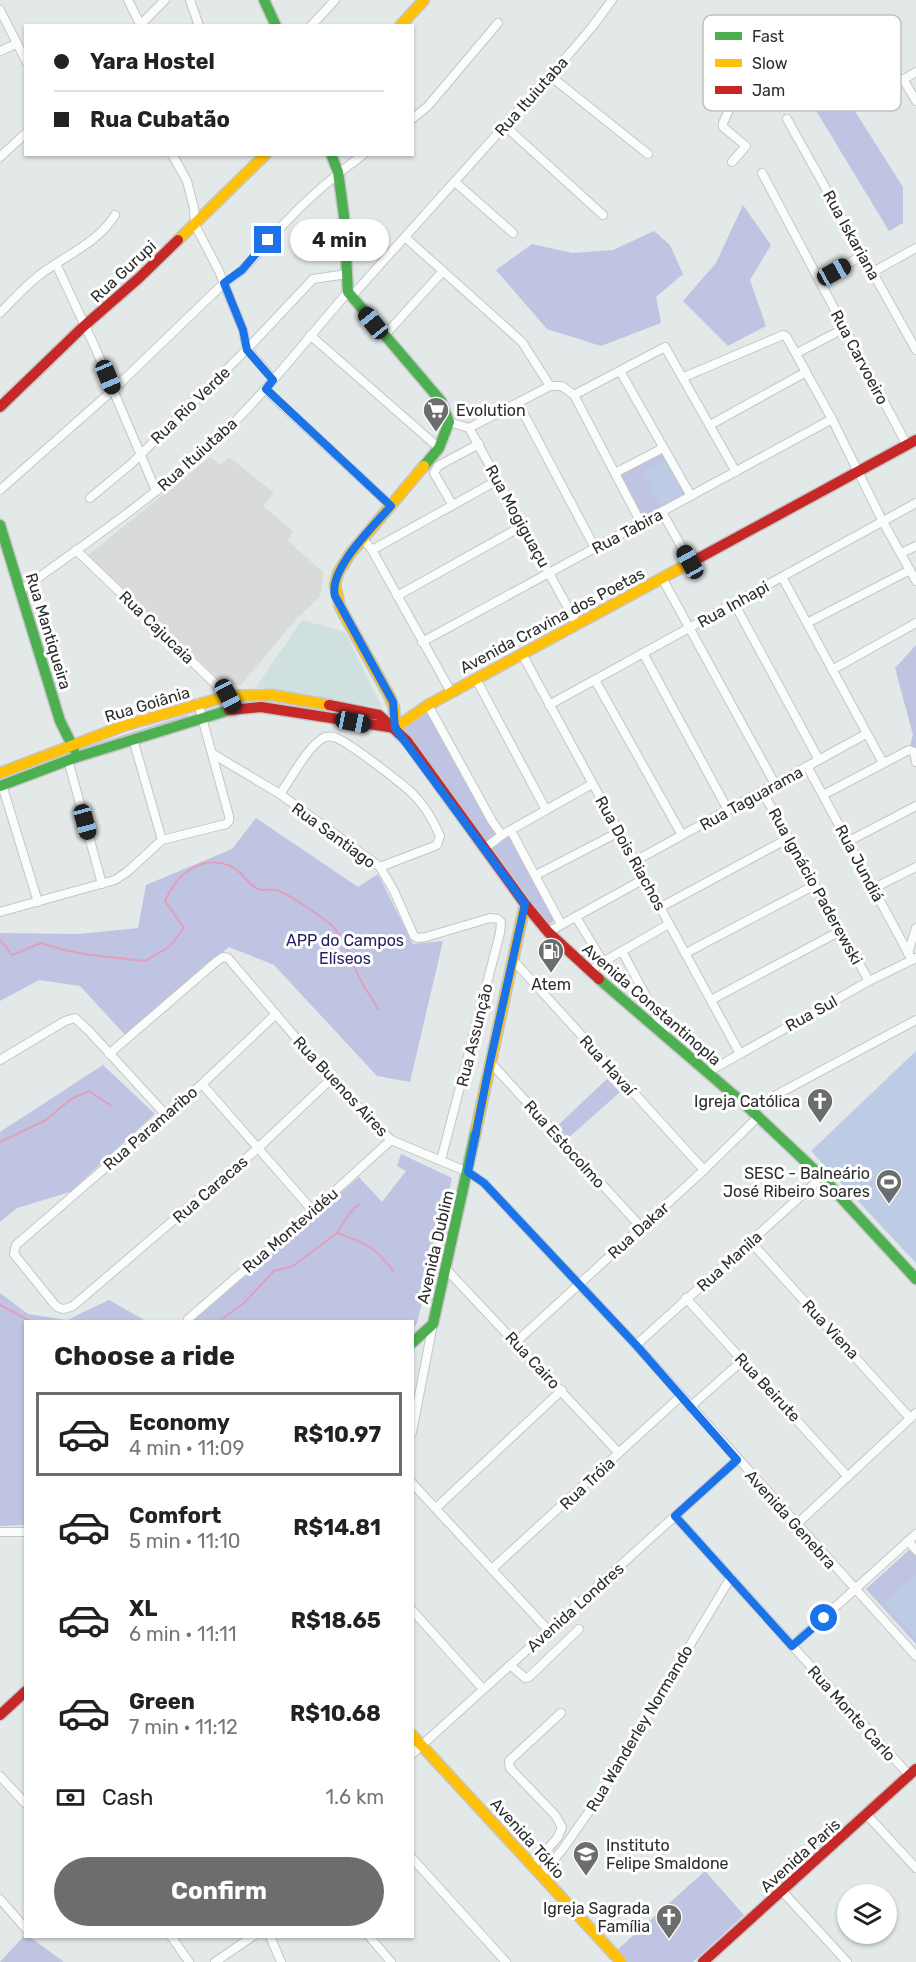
<!DOCTYPE html>
<meta charset="utf-8">
<style>
body{margin:0;font-family:Rubik,sans-serif;background:#f2f2f2;color:#222;height:100vh;display:flex;flex-direction:column;font-size:22px;white-space:nowrap}
*{box-sizing:border-box;margin:0}
p{font-size:20px;color:#767676}
.icon{flex:none;width:33px;height:33px;fill:none;stroke:currentColor;stroke-width:2;stroke-linecap:round;stroke-linejoin:round}
.map{position:relative;flex:1;overflow:hidden}
.details{position:absolute;left:24px;top:1320px;width:390px;height:618px;display:flex;flex-direction:column;background:#fff;border-radius:0px;box-shadow:0 2px 4px #0004}
.details>*{flex:none}
.banner{position:absolute;left:24px;top:24px;width:390px;height:132px;border-radius:0px;box-shadow:0 2px 4px #0004;display:grid;align-content:center;height:132px;padding:0 30px;background:#fff}
.tools{position:absolute;left:837px;top:1884px;display:grid;gap:12px}
.tools a{display:grid;place-items:center;width:60px;height:60px;border-radius:50%;background:#fff;box-shadow:0 2px 4px #0004;font-size:30px}
.end{position:absolute;width:27px;height:27px;margin:-14px;border:8px solid #1a73e8;background:#fff;box-shadow:0 0 0 3px #fff}
.from{border-radius:50%}
.bubble{position:absolute;height:42px;border-radius:21px;background:#fff;box-shadow:0 2px 4px #0004;font-size:20px;font-weight:700;line-height:42px;text-align:center}
.car{position:absolute;width:18px;height:36px;margin:-18px -9px;border-radius:8px;box-shadow:0 0 4px 2px #0007;background:linear-gradient(#222 24%,#8ab4d8 0 40%,#222 0 76%,#8ab4d8 0 86%,#222 0)}
.banner b{display:flex;align-items:center;gap:21px;height:57px;font-size:22px}
.banner b+b{border-top:2px solid #e0e0e0}
.banner i{width:15px;height:15px;background:#222}
ul{padding:0;list-style:none}
li{display:flex;align-items:center;gap:18px;height:84px;margin:0 12px 9px;padding:0 18px;border:3px solid transparent;border-radius:0px}
li div{flex:1}
li b{display:block;font-size:22px}
li em{font-style:normal;font-weight:700}
li.selected{border-color:#6c6e6e}
li>.icon{width:54px;height:54px;stroke-width:1.5}
h2{padding:0 30px;font-size:27px;line-height:72px}
.pay{display:flex;align-items:center;gap:15px;height:66px;padding:0 30px;font-size:22px}
.pay p{margin-inline-start:auto}
.cta{display:flex;gap:12px;margin-top:auto;padding:12px 30px}
.cta a{flex:1;height:69px;border-radius:36px;background:#6c6e6e;color:#fff;font-size:24px;font-weight:700;line-height:69px;text-align:center}
.map>svg:first-child{display:block}
.industrial{fill:#d9dbd8}
.education{fill:#cfe0df}
.green{fill:#bfc4e2}
.pitch{fill:#becbe5}
.lines{fill:none;stroke-linecap:round;stroke-linejoin:round}
.stream{stroke:#e39ebd;stroke-width:2}
.street-casing{stroke:#c5c6c5;stroke-width:10}
.fast-casing{stroke:#c5c6c5;stroke-width:13}
.slow-casing{stroke:#c5c6c5;stroke-width:13}
.jam-casing{stroke:#c5c6c5;stroke-width:13}
.street{stroke:#fbfcfc;stroke-width:8}
.fast{stroke:#4caf50;stroke-width:10}
.slow{stroke:#ffc107;stroke-width:10}
.jam{stroke:#c62828;stroke-width:10}
.route{stroke:#1a73e8;stroke-width:8}
.labels{text-anchor:middle;stroke-width:6;stroke-linejoin:round;paint-order:stroke}
.street-label{font-size:16px;fill:#2c2c2c;stroke:#fff}
.poi-label{font-size:16px;fill:#2c2c2c;stroke:#fff;text-anchor:end}
.park-label{font-size:16px;fill:#282262;stroke:#fff}
.key{fill:#fff;stroke:#c0c0c0;stroke-width:1.5}
.key-label{font-size:16px;fill:#2c2c2c}
</style>
<div class="map">
<svg width="916" height="1962" viewBox="0 0 916 1962">
<rect width="100%" height="100%" fill="#e3e9e8"/>
<polygon class="industrial" points="210,457 221,465 229,457 274,493 263,506 293,531 288,541 324,573 320,597 297,618 241,685 225,685 88,555"/>
<polygon class="education" points="302,620 345,632 382,708 256,687"/>
<g class="green">
<polygon points="844,94 903,187 903,223 889,231 815,109"/>
<polygon points="743,205 771,245 750,280 766,326 728,346 683,301 716,263"/>
<polygon points="654,231 670,245 683,274 656,297 661,323 601,346 547,329 496,270 532,244 572,253 613,250"/>
<polygon points="663,448 691,496 641,523 615,473"/>
<polygon points="916,645 916,764 909,750 913,735 895,668"/>
<polygon points="425,708 498,836 507,830 554,921 548,925 489,843 486,845 397,723"/>
<polygon points="187,715 190,719 0,783 0,778 60,755"/>
<polygon points="256,818 358,887 378,874 413,944 443,941 410,1082 377,1076 274,965 229,947 126,1036 80,986 39,980 0,1001 0,933 79,934 138,928 146,885 232,849"/>
<polygon points="103,1065 155,1114 70,1192 17,1208 0,1222 0,1132"/>
<polygon points="607,1079 620,1092 566,1140 555,1128"/>
<polygon points="401,1154 452,1178 417,1323 413,1328 412,1322 191,1322 359,1177 382,1202 406,1171 397,1166"/>
<polygon points="0,1293 28,1314 67,1320 109,1300 146,1321 26,1322 25,1525 0,1526"/>
<polygon points="910,1549 916,1556 916,1644 866,1589"/>
<polygon points="705,1871 744,1915 693,1962 625,1962 615,1952"/>
<polygon points="25,1935 26,1936 30,1937 64,1962 0,1962"/>
</g>
<g class="pitch">
<polygon points="665,459 684,494 661,508 643,471"/>
<polygon points="916,1051 916,1263 811,1151"/>
<polygon points="916,1575 916,1638 884,1604"/>
</g>
<g class="lines">
<g class="stream">
<path d="M0 940 12 955 41 943 64 950 90 955 145 961 169 947 184 928 165 901C176 876 200 853 230 866 242 870 247 884 258 889 264 891 270 889 276 890 286 892 327 920 334 928 347 943 352 964 361 981 366 991 373 999 378 1009"/>
<polyline points="0,1142 46,1120 71,1099 89,1091 110,1105"/>
<path d="M337 1233C368 1244 374 1246 394 1272"/>
<polyline points="0,1305 32,1322"/>
<polyline points="218,1322 244,1303 274,1271 293,1266 337,1233 349,1214 359,1204"/>
</g>
<g class="street-casing">
<g id="street">
<polyline points="128,0 140,24"/>
<polyline points="190,0 199,26"/>
<polyline points="0,10 26,61"/>
<polyline points="139,26 165,0"/>
<polyline points="311,26 335,0"/>
<polyline points="0,51 16,44"/>
<polyline points="549,75 648,154"/>
<polyline points="903,79 916,101"/>
<polyline points="866,102 916,72"/>
<polyline points="412,119 428,106 498,23"/>
<polyline points="787,119 916,350"/>
<polyline points="504,125 603,215"/>
<polyline points="172,154 187,181 194,208 195,225 219,271 243,330 247,349 273,379"/>
<polyline points="0,157 26,133"/>
<path d="M732 162 746 146 723 127V123C731 105 742 82 758 69 775 55 844 47 866 54 878 58 885 75 891 85"/>
<polyline points="762,173 907,445"/>
<polyline points="455,182 513,233"/>
<polyline points="406,238 522,342 550,386"/>
<polyline points="56,264 94,345 156,491"/>
<polyline points="873,272 916,248"/>
<polyline points="819,280 863,255"/>
<polyline points="351,297 570,53 592,27 612,0"/>
<path d="M0 313C13 300 26 285 41 274 66 255 98 243 115 215"/>
<polyline points="310,335 439,448"/>
<polyline points="384,336 443,271"/>
<polyline points="797,353 845,328"/>
<polyline points="620,371 691,496"/>
<polyline points="684,377 783,335 786,336 832,419 883,522 916,581"/>
<polyline points="265,389 391,506"/>
<polyline points="574,395 665,347 736,472"/>
<polyline points="518,403 595,548"/>
<polyline points="449,422 469,428 577,624"/>
<polyline points="710,425 806,372"/>
<polyline points="469,428 550,386 562,386 574,395 641,523"/>
<polyline points="615,473 663,448"/>
<path d="M0 490 113 390 224 283C246 272 263 245 280 228 306 200 333 176 364 154"/>
<polyline points="90,498 131,464 247,349 313,279 347,274"/>
<polyline points="452,504 434,473 438,466 479,444"/>
<polyline points="662,512 690,562"/>
<polyline points="363,539 372,550 451,692"/>
<polyline points="76,550 228,696 234,708"/>
<polyline points="372,550 498,480"/>
<polyline points="901,553 916,546"/>
<polyline points="782,577 883,763"/>
<polyline points="662,578 775,784"/>
<path d="M21 590C88 542 157 495 217 439 265 394 305 341 348 292"/>
<polyline points="397,596 524,525"/>
<polyline points="734,603 819,760"/>
<polyline points="807,623 910,570"/>
<polyline points="422,642 832,419"/>
<polyline points="643,653 728,810"/>
<polyline points="522,654 739,1052"/>
<polyline points="832,670 916,623"/>
<polyline points="476,679 546,810"/>
<polyline points="595,680 682,835"/>
<polyline points="428,705 492,821 502,835 592,784"/>
<polyline points="549,705 916,503"/>
<polyline points="133,739 162,840"/>
<polyline points="213,754 280,794 380,867 394,891 414,936 418,938 426,937 490,918 498,919 501,922 500,933 441,1160"/>
<polyline points="68,760 102,884"/>
<polyline points="807,766 912,960"/>
<polyline points="2,785 38,902"/>
<polyline points="762,791 869,981"/>
<path d="M280 794C291 779 308 745 325 737 329 736 330 736 334 737 349 742 400 782 413 794 424 805 434 822 440 836L437 845 380 867"/>
<polyline points="823,795 909,750 914,752 916,762"/>
<polyline points="511,831 561,924"/>
<polyline points="849,841 916,806"/>
<polyline points="485,848 502,835"/>
<polyline points="635,861 866,734"/>
<polyline points="536,875 619,832"/>
<polyline points="874,888 916,867"/>
<polyline points="661,907 789,838"/>
<polyline points="0,912 115,880 127,872 162,840 226,824 229,821 229,816 198,703"/>
<polyline points="576,917 603,962"/>
<polyline points="548,932 644,879"/>
<polyline points="622,951 666,1034"/>
<polyline points="686,953 815,885"/>
<polyline points="908,953 916,928"/>
<polyline points="513,960 704,1170"/>
<polyline points="590,971 603,962 669,924"/>
<polyline points="711,1000 840,931"/>
<path d="M276 1014 202 1084 16 1245 14 1254 55 1305C61 1311 66 1309 73 1306L258 1148 331 1079"/>
<polyline points="109,1054 217,961 223,957 228,958 331,1079 391,1140 468,1172 484,1183 636,1345 916,1656"/>
<polyline points="0,1060 65,1021 75,1018 89,1031 166,1115"/>
<polyline points="490,1062 641,1227"/>
<polyline points="708,1072 869,981 916,958"/>
<polyline points="202,1084 313,1211"/>
<polyline points="750,1109 916,1020"/>
<polyline points="750,1241 910,1418"/>
<polyline points="445,1268 619,1453"/>
<polyline points="686,1298 848,1477"/>
<polyline points="188,1319 313,1211 391,1140"/>
<polyline points="516,1342 704,1170 758,1117"/>
<polyline points="636,1345 822,1177"/>
<polyline points="690,1407 743,1360"/>
<polyline points="412,1432 433,1324"/>
<polyline points="412,1483 549,1631"/>
<polyline points="436,1508 562,1390"/>
<polyline points="675,1516 909,1775"/>
<polyline points="797,1524 916,1413"/>
<polyline points="0,1532 26,1532"/>
<polyline points="908,1541 916,1550"/>
<polyline points="492,1569 681,1396"/>
<polyline points="412,1610 483,1689"/>
<polyline points="792,1646 916,1534"/>
<polyline points="510,1665 525,1678 529,1677 579,1629"/>
<polyline points="412,1754 737,1460"/>
<polyline points="0,1776 26,1804"/>
<polyline points="867,1815 916,1868"/>
<polyline points="412,1858 506,1962"/>
<polyline points="533,1866 558,1837 562,1827 555,1815 510,1768 509,1761 561,1713"/>
<polyline points="541,1875 562,1850 595,1803 731,1577"/>
<polyline points="782,1891 847,1962"/>
<polyline points="0,1899 26,1929"/>
<polyline points="171,1936 189,1962"/>
<polyline points="270,1936 281,1962"/>
<polyline points="369,1936 391,1962"/>
<polyline points="215,1962 253,1936"/>
</g>
</g>
<g class="fast-casing">
<g id="fast">
<polyline points="264,0 276,26"/>
<polyline points="331,154 338,172 344,216 348,292 441,401 449,422 439,448 424,466"/>
<polyline points="0,525 60,721 74,749"/>
<polyline points="0,786 77,757 229,710"/>
<polyline points="599,979 750,1109 822,1177 916,1279"/>
<polyline points="412,1343 433,1324 476,1130"/>
</g>
</g>
<g class="slow-casing">
<g id="slow">
<polyline points="400,26 424,0"/>
<polyline points="178,240 266,154"/>
<polyline points="395,728 394,708 390,697 340,607 335,585 338,573 350,554 424,466"/>
<polyline points="395,728 428,705 688,564"/>
<polyline points="0,773 126,725 228,696 272,695 329,705"/>
<polyline points="476,1130 525,904"/>
<polyline points="412,1735 621,1962"/>
</g>
</g>
<g class="jam-casing">
<g id="jam">
<polyline points="0,407 84,326 139,278 178,240"/>
<polyline points="688,564 916,440"/>
<polyline points="329,705 379,715 407,741 525,904 548,932 599,979"/>
<polyline points="229,710 261,707 395,728"/>
<polyline points="0,1715 26,1691"/>
<polyline points="703,1962 916,1769"/>
</g>
</g>
<use href="#street" class="street"/>
<use href="#fast" class="fast"/>
<use href="#slow" class="slow"/>
<use href="#jam" class="jam"/>
</g>
<g class="lines">
<path class="route" d="M268 240 242 270 224 283 243 330 247 350 273 380 266 389 391 506C374 526 328 569 335 596L393 702 395 728 525 904 490 1062 468 1172 484 1183 636 1345 737 1460 675 1516 792 1646 824 1618"/>
</g>
<defs>
<g id="supermarket-pin" transform="scale(1.35)"><path d="M0 17L-7.5 6A9.5 9.5 0 1 1 7.5 6Z" fill="#6c6e6e" stroke="#fff"/><path d="M-6-5.5h2.5l.6 2H6L4.5 2H-2.5L-4.4-4H-6ZM-1.5 3.2a1.3 1.3 0 1 0 .1 0ZM3 3.2a1.3 1.3 0 1 0 .1 0Z" fill="#fff"/></g>
<g id="fuel-pin" transform="scale(1.35)"><path d="M0 17L-7.5 6A9.5 9.5 0 1 1 7.5 6Z" fill="#6c6e6e" stroke="#fff"/><path d="M-5.5-6h7V0h2V4h1.3V-2.5L3-4.5l.8-.8L6-3V5H2.5V1h-1V6h-7ZM-4.2-4.7v3.2H.2V-4.7Z" fill="#fff"/></g>
<g id="church-pin" transform="scale(1.35)"><path d="M0 17L-7.5 6A9.5 9.5 0 1 1 7.5 6Z" fill="#6c6e6e" stroke="#fff"/><path d="M-1.2-6h2.4v3.5h3.3v2.4h-3.3V6h-2.4V-.1h-3.3v-2.4h3.3Z" fill="#fff"/></g>
<g id="stadium-pin" transform="scale(1.35)"><path d="M0 17L-7.5 6A9.5 9.5 0 1 1 7.5 6Z" fill="#6c6e6e" stroke="#fff"/><path d="M0-5a6.5 5 0 1 0 0 10a6.5 5 0 1 0 0-10ZM-3.5-1.8h7v3.6h-7Z" fill="#fff"/></g>
<g id="school-pin" transform="scale(1.35)"><path d="M0 17L-7.5 6A9.5 9.5 0 1 1 7.5 6Z" fill="#6c6e6e" stroke="#fff"/><path d="M0-5L7-2L0 1L-7-2ZM-4 1L0 2.5L4 1V4Q0 6-4 4Z" fill="#fff"/></g>
</defs>
<g fill-rule="evenodd">
<use href="#supermarket-pin" x="436" y="410"/>
<use href="#fuel-pin" x="551" y="951"/>
<use href="#church-pin" x="820" y="1101"/>
<use href="#stadium-pin" x="889" y="1182"/>
<use href="#school-pin" x="586" y="1854"/>
<use href="#church-pin" x="669" y="1917"/>
</g>
<g class="labels">
<g class="street-label">
<text transform="translate(531 96) rotate(-48)" y="6">Rua Ituiutaba</text>
<text transform="translate(852 235) rotate(61)" y="6">Rua Iskariana</text>
<text transform="translate(123 271) rotate(-43)" y="6">Rua Gurupi</text>
<text transform="translate(860 357) rotate(62)" y="6">Rua Carvoeiro</text>
<text transform="translate(190 405) rotate(-44)" y="6">Rua Rio Verde</text>
<text transform="translate(197 454) rotate(-42)" y="6">Rua Ituiutaba</text>
<text transform="translate(518 516) rotate(61)" y="6">Rua Mogiguaçu</text>
<text transform="translate(627 531) rotate(-28)" y="6">Rua Tabira</text>
<text transform="translate(733 604) rotate(-29)" y="6">Rua Inhapi</text>
<text transform="translate(552 620) rotate(-28)" y="6">Avenida Cravina dos Poetas</text>
<text transform="translate(157 627) rotate(44)" y="6">Rua Cajucaia</text>
<text transform="translate(49 631) rotate(73)" y="6">Rua Mantiqueira</text>
<text transform="translate(147 704) rotate(-17)" y="6">Rua Goiânia</text>
<text transform="translate(751 798) rotate(-29)" y="6">Rua Taguarama</text>
<text transform="translate(334 835) rotate(36)" y="6">Rua Santiago</text>
<text transform="translate(631 853) rotate(61)" y="6">Rua Dois Riachos</text>
<text transform="translate(860 863) rotate(62)" y="6">Rua Jundiá</text>
<text transform="translate(816 886) rotate(61)" y="6">Rua Ignácio Paderewski</text>
<text transform="translate(652 1004) rotate(41)" y="6">Avenida Constantinopla</text>
<text transform="translate(811 1013) rotate(-29)" y="6">Rua Sul</text>
<text transform="translate(474 1035) rotate(-76)" y="6">Rua Assunção</text>
<text transform="translate(608 1065) rotate(48)" y="6">Rua Havaí</text>
<text transform="translate(341 1086) rotate(47)" y="6">Rua Buenos Aires</text>
<text transform="translate(150 1128) rotate(-41)" y="6">Rua Paramaribo</text>
<text transform="translate(565 1144) rotate(48)" y="6">Rua Estocolmo</text>
<text transform="translate(210 1189) rotate(-41)" y="6">Rua Caracas</text>
<text transform="translate(290 1230) rotate(-41)" y="6">Rua Montevidéu</text>
<text transform="translate(638 1230) rotate(-42)" y="6">Rua Dakar</text>
<text transform="translate(435 1247) rotate(-77)" y="6">Avenida Dublim</text>
<text transform="translate(729 1261) rotate(-42)" y="6">Rua Manila</text>
<text transform="translate(831 1329) rotate(47)" y="6">Rua Viena</text>
<text transform="translate(533 1360) rotate(47)" y="6">Rua Cairo</text>
<text transform="translate(768 1387) rotate(47)" y="6">Rua Beirute</text>
<text transform="translate(587 1483) rotate(-43)" y="6">Rua Tróia</text>
<text transform="translate(791 1519) rotate(48)" y="6">Avenida Genebra</text>
<text transform="translate(575 1607) rotate(-42)" y="6">Avenida Londres</text>
<text transform="translate(852 1713) rotate(48)" y="6">Rua Monte Carlo</text>
<text transform="translate(639 1728) rotate(-59)" y="6">Rua Wanderley Normando</text>
<text transform="translate(528 1838) rotate(48)" y="6">Avenida Tókio</text>
<text transform="translate(800 1855) rotate(-42)" y="6">Avenida Paris</text>
</g>
<g class="poi-label">
<text x="456" y="416" text-anchor="start">Evolution</text>
<text x="551" y="990" text-anchor="middle">Atem</text>
<text x="800" y="1107">Igreja Católica</text>
<text x="870" y="1179">SESC - Balneário<tspan x="870" dy="18">José Ribeiro Soares</tspan></text>
<text x="606" y="1851" text-anchor="start">Instituto<tspan x="606" dy="18">Felipe Smaldone</tspan></text>
<text x="650" y="1914">Igreja Sagrada<tspan x="650" dy="18">Família</tspan></text>
</g>
<g class="park-label">
<text x="345" y="946">APP do Campos<tspan x="345" dy="18">Elíseos</tspan></text>
</g>
</g>
<rect x="703" y="15" width="198" height="96" rx="9" class="key"/>
<rect x="715" y="32" width="27" height="8" fill="#4caf50"/>
<rect x="715" y="59" width="27" height="8" fill="#ffc107"/>
<rect x="715" y="86" width="27" height="8" fill="#c62828"/>
<g class="key-label">
<text x="752" y="42">Fast</text>
<text x="752" y="69">Slow</text>
<text x="752" y="96">Jam</text>
</g>
</svg>
<div class="tools">
<a><svg class="icon" aria-label="layers" viewBox="0 0 24 24"><path d="M12 4l9 5-9 5-9-5zM3 14l9 5 9-5"/></svg></a>
</div>
<i class="end from" style="left:824px;top:1618px"></i>
<i class="end" style="left:268px;top:240px"></i>
<div class="bubble" style="left:290px;top:219px;width:99px">4 min</div>
<i class="car" style="left:834px;top:272px;rotate:61deg"></i>
<i class="car" style="left:373px;top:323px;rotate:321deg"></i>
<i class="car" style="left:108px;top:377px;rotate:157deg"></i>
<i class="car" style="left:690px;top:562px;rotate:331deg"></i>
<i class="car" style="left:228px;top:696px;rotate:152deg"></i>
<i class="car" style="left:353px;top:722px;rotate:101deg"></i>
<i class="car" style="left:85px;top:822px;rotate:165deg"></i>
<div class="banner">
<b><i class="from"></i>Yara Hostel</b>
<b><i></i>Rua Cubatão</b>
</div>
<section class="details">
<h2>Choose a ride</h2>
<ul>
<li class="selected"><svg class="icon" aria-label="car" viewBox="0 0 24 24"><path d="M5 17H2v-5l4-1 3-4h7l3 4 3 1v5h-3M9 17h6M6 11h13"/><circle cx="7" cy="17" r="2"/><circle cx="17" cy="17" r="2"/></svg><div><b>Economy</b><p>4 min · 11:09</p></div><em>R$10.97</em></li>
<li><svg class="icon" aria-label="car" viewBox="0 0 24 24"><path d="M5 17H2v-5l4-1 3-4h7l3 4 3 1v5h-3M9 17h6M6 11h13"/><circle cx="7" cy="17" r="2"/><circle cx="17" cy="17" r="2"/></svg><div><b>Comfort</b><p>5 min · 11:10</p></div><em>R$14.81</em></li>
<li><svg class="icon" aria-label="car" viewBox="0 0 24 24"><path d="M5 17H2v-5l4-1 3-4h7l3 4 3 1v5h-3M9 17h6M6 11h13"/><circle cx="7" cy="17" r="2"/><circle cx="17" cy="17" r="2"/></svg><div><b>XL</b><p>6 min · 11:11</p></div><em>R$18.65</em></li>
<li><svg class="icon" aria-label="car" viewBox="0 0 24 24"><path d="M5 17H2v-5l4-1 3-4h7l3 4 3 1v5h-3M9 17h6M6 11h13"/><circle cx="7" cy="17" r="2"/><circle cx="17" cy="17" r="2"/></svg><div><b>Green</b><p>7 min · 11:12</p></div><em>R$10.68</em></li>
</ul>
<div class="pay"><svg class="icon" aria-label="cash" viewBox="0 0 24 24"><path d="M3 7h18v10H3z"/><circle cx="12" cy="12" r="2"/></svg>Cash<p>1.6 km</p></div>
<div class="cta"><a>Confirm</a></div>
</section>
</div>
